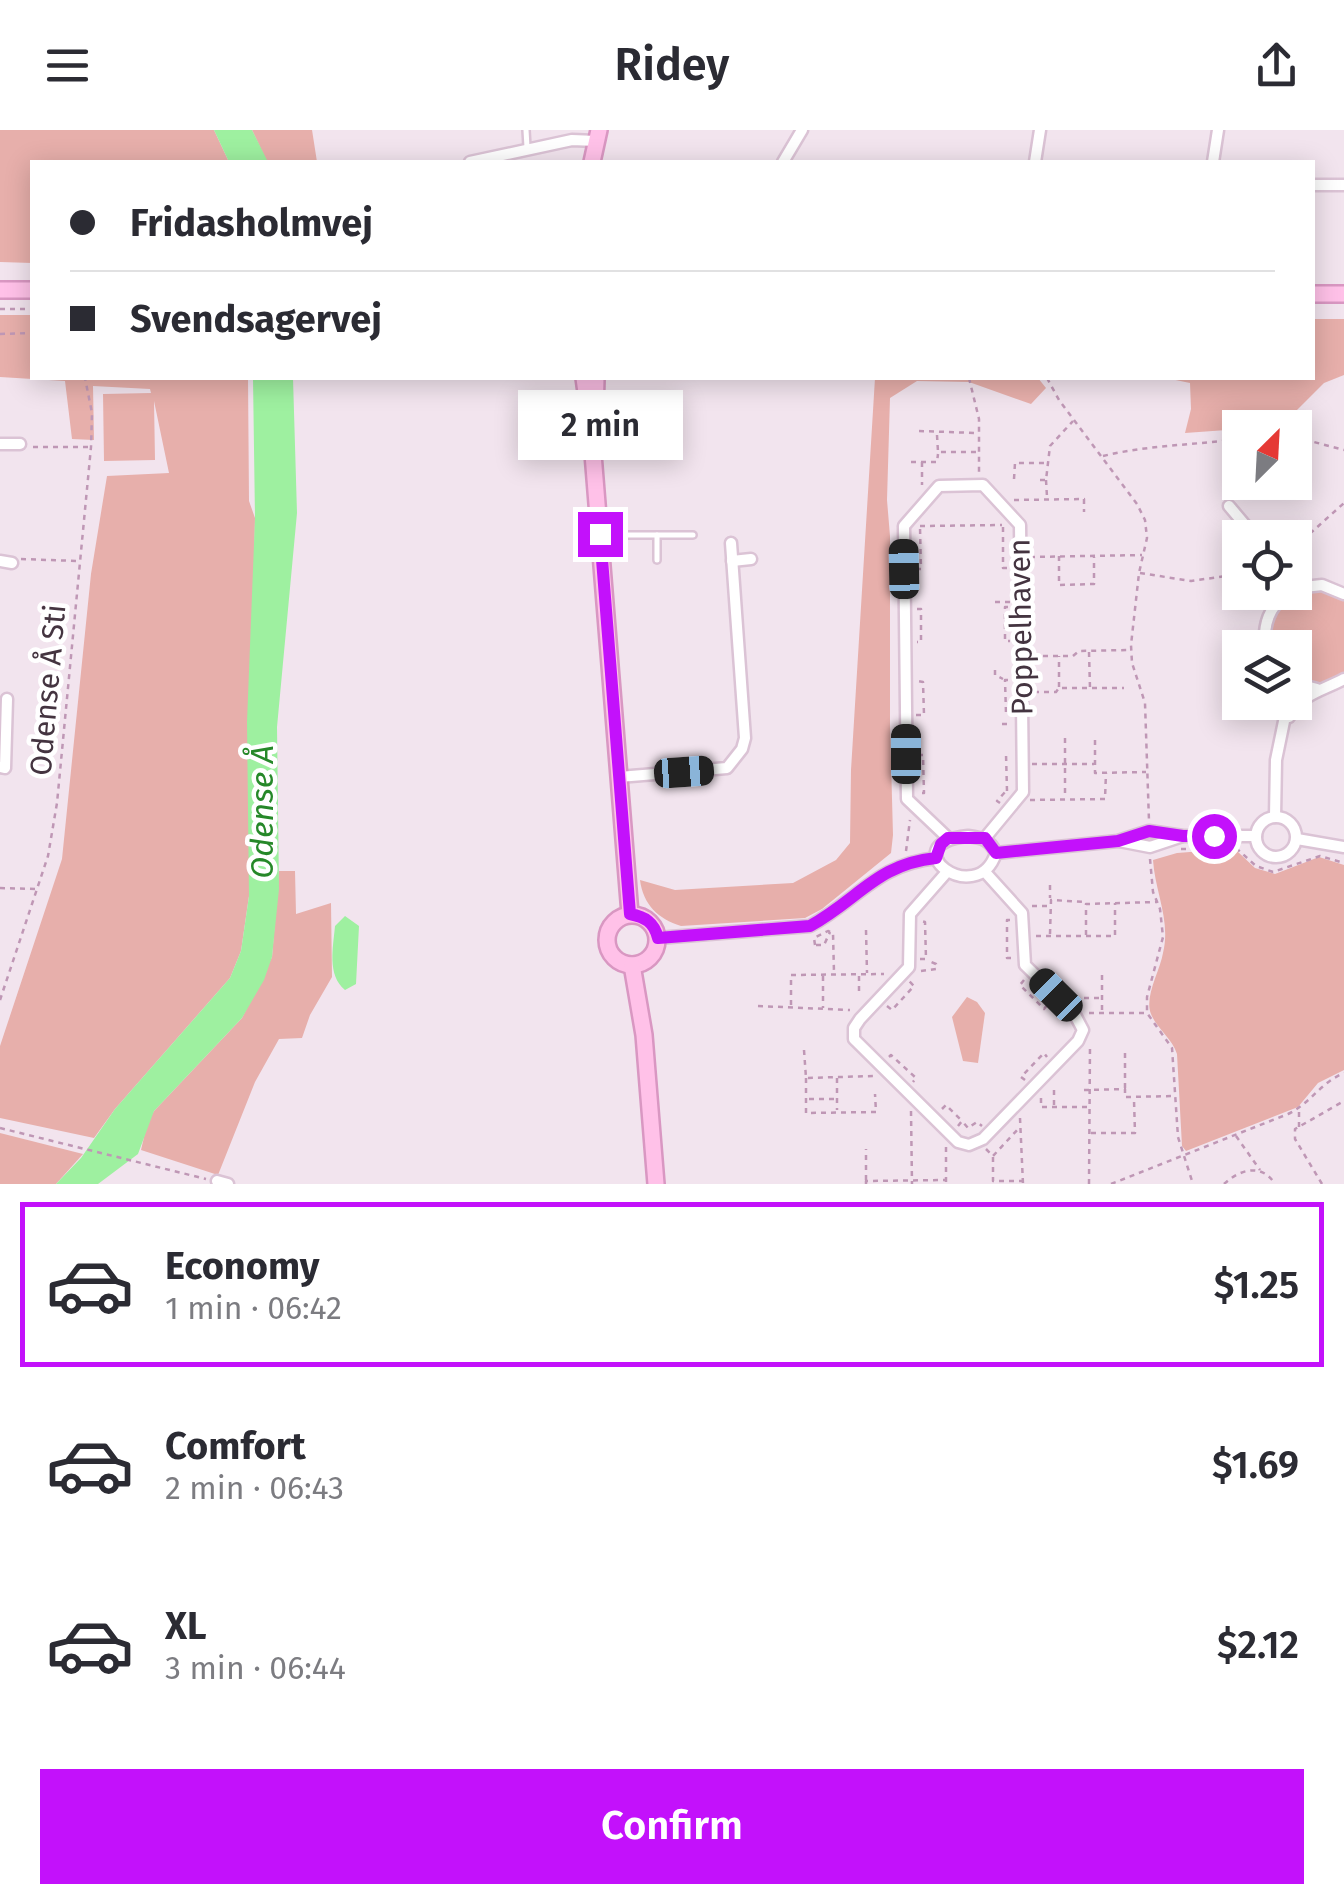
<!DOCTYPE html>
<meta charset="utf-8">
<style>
body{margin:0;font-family:"Fira Sans",sans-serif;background:#f2f2f3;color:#2b2b33;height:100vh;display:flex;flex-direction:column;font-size:38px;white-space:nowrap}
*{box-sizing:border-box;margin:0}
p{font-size:32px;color:#7c7c81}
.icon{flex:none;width:55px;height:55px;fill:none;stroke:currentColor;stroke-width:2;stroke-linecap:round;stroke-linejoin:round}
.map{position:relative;height:1054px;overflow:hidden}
.side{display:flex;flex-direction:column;background:#fff;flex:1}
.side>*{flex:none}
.hud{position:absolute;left:30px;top:30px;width:1285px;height:220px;border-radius:0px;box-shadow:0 5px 25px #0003;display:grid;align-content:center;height:220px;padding:0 40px;background:#fff}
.needle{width:65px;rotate:24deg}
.controls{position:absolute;left:1222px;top:280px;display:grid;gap:20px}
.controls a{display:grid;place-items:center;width:90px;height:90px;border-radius:0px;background:#fff;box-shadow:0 5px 25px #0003;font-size:50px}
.end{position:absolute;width:45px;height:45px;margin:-22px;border:12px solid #c311fb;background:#fff;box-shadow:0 0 0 5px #fff}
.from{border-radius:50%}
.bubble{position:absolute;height:70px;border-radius:0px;background:#fff;box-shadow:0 5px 25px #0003;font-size:32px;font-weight:600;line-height:70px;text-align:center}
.car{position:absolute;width:30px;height:60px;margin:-30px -15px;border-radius:12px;box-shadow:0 0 8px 2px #0007;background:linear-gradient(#222 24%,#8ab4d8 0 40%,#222 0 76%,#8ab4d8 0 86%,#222 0)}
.hud b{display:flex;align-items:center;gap:35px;height:95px;font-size:38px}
.hud b+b{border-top:2px solid #e1e1e2}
.hud i{width:25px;height:25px;background:#2b2b33}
ul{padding:18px 0 0;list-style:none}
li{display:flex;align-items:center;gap:30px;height:165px;margin:0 20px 15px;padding:0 20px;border:5px solid transparent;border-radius:0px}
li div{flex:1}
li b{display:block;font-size:38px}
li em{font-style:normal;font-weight:600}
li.selected{border-color:#c311fb}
li>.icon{width:90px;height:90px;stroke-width:1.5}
.primary-button{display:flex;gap:20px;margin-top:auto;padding:20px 40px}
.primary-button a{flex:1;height:115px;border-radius:0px;background:#c311fb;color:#fff;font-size:40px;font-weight:600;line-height:115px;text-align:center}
header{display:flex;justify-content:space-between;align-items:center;height:130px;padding:0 40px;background:#fff;font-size:45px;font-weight:600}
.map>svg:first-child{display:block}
.green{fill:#e7afab}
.water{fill:#9ef0a0}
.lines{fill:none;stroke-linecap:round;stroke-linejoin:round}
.lane-casing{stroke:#dbc3d5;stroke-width:10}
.street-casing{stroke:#dbc3d5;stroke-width:15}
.secondary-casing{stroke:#d997c2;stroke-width:20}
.path{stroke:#bf97b5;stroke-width:2.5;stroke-dasharray:5 5;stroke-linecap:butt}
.lane{stroke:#fff;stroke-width:5}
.street{stroke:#fff;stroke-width:10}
.secondary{stroke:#ffc1e8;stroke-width:15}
.route{stroke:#c311fb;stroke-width:12}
.labels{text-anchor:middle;stroke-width:9;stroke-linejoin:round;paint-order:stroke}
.street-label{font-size:30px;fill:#443440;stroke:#fff}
.water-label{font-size:32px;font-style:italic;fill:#268829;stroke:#fff}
</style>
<header><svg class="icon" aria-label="menu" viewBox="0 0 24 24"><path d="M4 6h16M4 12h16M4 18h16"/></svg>Ridey<svg class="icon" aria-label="share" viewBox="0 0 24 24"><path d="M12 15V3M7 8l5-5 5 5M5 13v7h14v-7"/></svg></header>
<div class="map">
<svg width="1344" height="1054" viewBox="0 0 1344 1054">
<rect width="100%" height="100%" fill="#f2e4ee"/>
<g class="green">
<polygon points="0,0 214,0 229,32 32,32 32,133 0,132"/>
<polygon points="252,0 312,0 317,32 267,32"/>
<polygon points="0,185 32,185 32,248 248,248 249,371 255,388 249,766 241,821 230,848 115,979 94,1008 0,988 0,916 62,729 91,444 107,346 169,343 154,271 155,330 104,331 103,264 151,263 150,259 93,256 94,310 72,309 65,251 0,247"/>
<polygon points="1313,189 1344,189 1344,245 1324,253 1281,296 1185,303 1191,279 1190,253 1166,248 1312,248"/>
<path d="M875 248H1038L1046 258 1031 274 969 252 917 251 890 268 887 370 890 406V595L893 705 891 723 822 779 805 788 681 796C658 789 643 774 640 750L675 760 793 753 836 730 850 713 851 640Z"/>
<path d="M1312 460 1327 461 1344 470V545C1326 554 1314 554 1295 549V518L1270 517C1268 486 1281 467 1312 460Z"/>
<path d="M1229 719 1237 721 1255 738 1275 744 1319 727 1344 735V940L1318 953 1298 977 1186 1021 1182 1016 1177 924C1172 908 1157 899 1151 884 1144 867 1160 841 1163 823 1171 791 1155 762 1153 730L1177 723Z"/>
<polygon points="279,741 295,741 296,784 331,773 332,847 310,885 302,908 279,909 255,952 218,1045 141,1020 147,994 154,981 242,888 272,827"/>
<polygon points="967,867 977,872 985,883 978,933 963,931 952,887"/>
<polygon points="0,1003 83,1024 56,1054 0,1054"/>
</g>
<g class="water">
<polygon points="214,0 252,0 268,32 229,32"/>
<polygon points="253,248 293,248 297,383 277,597 279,759 272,827 264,850 242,888 154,981 138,1024 98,1054 56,1054 81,1028 115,979 230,848 241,821 249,766 247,592 255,388"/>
<path d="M345 786 359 796 356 854 345 860C327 845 333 818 335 796Z"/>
</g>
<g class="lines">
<g class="lane-casing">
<g id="lane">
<polyline points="526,0 527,17"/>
<polyline points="594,300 646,302"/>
<polyline points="603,405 693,405"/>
<polyline points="657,405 657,430"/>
</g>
</g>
<g class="street-casing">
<g id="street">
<polyline points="470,32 572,10 596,11"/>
<polyline points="783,32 802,0"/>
<polyline points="1035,32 1040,0"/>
<polyline points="1213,32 1218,0"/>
<polyline points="1312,55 1344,55"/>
<polyline points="0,314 20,314"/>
<polyline points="1229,376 1256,408"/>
<polyline points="0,431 12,433"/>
<polyline points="732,431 751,429"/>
<polyline points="1295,458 1322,455 1344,464"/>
<path d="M1265 518C1263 494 1269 477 1288 462"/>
<polyline points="1295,553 1317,559"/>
<path d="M1289 587C1302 563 1322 561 1344 549"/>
<polyline points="0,637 5,638 7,569"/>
<polyline points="619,647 727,638 742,619 745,608 731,413"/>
<circle cx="1276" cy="707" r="20"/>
<polyline points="1275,687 1276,630 1288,572"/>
<path d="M968 706C983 708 989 709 996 723 977 781 889 714 968 706Z"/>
<polyline points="948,708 907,669 904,396 939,356 983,355 1020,395 1023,662 985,708"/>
<polyline points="1297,709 1344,717"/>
<polyline points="1119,711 1150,717 1180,707"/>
<polyline points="996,723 1118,711 1149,701 1183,706 1256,706"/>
<polyline points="946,743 910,784 909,837 860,889 854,898 854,909 958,1012 969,1015 983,1009 1078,911 1083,900 1074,883 1025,835 1022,783 985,742"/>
<path d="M658 808 810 796C859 769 877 734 937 728"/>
<polyline points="217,1051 228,1054"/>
</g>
</g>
<g class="secondary-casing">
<g id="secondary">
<polyline points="592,32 599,0"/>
<polyline points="0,160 32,160"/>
<polyline points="1312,164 1344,164"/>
<polyline points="584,248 591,299 630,784"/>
<polyline points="595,286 596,248"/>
<circle cx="632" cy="810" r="25"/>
<polyline points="632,835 644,905 656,1054"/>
</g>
</g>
<g class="path">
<polyline points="0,179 32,179"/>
<polyline points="0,204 32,203"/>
<polyline points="969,248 979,289 979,345"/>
<polyline points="1047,248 1059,270 1137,374 1145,390 1147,408 1139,443 1131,515 1132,533 1145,573 1149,691"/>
<polyline points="608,275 647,278"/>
<polyline points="919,301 977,303"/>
<polyline points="937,305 938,322 977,322"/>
<polyline points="1295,307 1344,320"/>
<polyline points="33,317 90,317"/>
<path d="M1103 326C1148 315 1194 315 1240 309"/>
<polyline points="911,332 937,332 938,324"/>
<polyline points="922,332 922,355"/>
<polyline points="1014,349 1015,333 1046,333"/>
<polyline points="1040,350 1046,350 1050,316 1073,291"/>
<polyline points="1046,350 1047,367"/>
<polyline points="1014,370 1084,369 1084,382"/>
<polyline points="920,396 1002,395"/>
<polyline points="1003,397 1003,438 1009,438"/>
<polyline points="1295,417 1344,373"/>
<polyline points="1059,426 1059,455 1094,454 1094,427"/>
<polyline points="1030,427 1142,425"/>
<polyline points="21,429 78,431"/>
<polyline points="916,439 921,439 920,397"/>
<polyline points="1140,443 1191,451 1240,444"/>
<polyline points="995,472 1010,472"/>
<polyline points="1008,477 1005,477 1005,511 1010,511"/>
<polyline points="917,479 921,479 921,512 917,512"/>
<polyline points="1089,522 1090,558"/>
<polyline points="1033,526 1073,526 1079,521 1128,520"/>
<polyline points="995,540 995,545 1003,549"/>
<polyline points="1008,550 1005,550 1006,583 1011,583"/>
<polyline points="1059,557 1059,526"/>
<polyline points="1034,562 1056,562 1059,558 1124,558"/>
<polyline points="916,585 924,585 923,552 917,551"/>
<polyline points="1002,594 1011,594"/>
<polyline points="1065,608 1065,668"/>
<polyline points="1095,610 1095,643 1146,642"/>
<polyline points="918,625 923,625 924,663 921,663"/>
<polyline points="1032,634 1094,634"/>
<polyline points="1007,661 1006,624 1009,624"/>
<polyline points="1030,670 1105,669 1106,643"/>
<polyline points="1000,673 997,671 1006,661"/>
<polyline points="1236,718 1256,736 1273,742 1320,726 1344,733"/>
<polyline points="1181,719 1203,719"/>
<polyline points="906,721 910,690"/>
<polyline points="1150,729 1153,762 1160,779 1163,807 1147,867 1147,883 1172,918 1178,1007 1193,1054"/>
<polyline points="1050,755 1050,768"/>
<polyline points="0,758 36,759"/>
<polyline points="1032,776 1049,776"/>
<polyline points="1010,790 1007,790 1007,828 1014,828"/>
<polyline points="866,800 867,843"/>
<polyline points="1050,804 1051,770 1086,772"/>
<polyline points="1086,805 1086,774 1156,772"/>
<polyline points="1036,806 1115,806 1115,773"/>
<polyline points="815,815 814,808 828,801 833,803 834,843"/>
<polyline points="816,815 824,815 830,802"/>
<polyline points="920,829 926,829 925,792 921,791"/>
<polyline points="921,841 936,839 936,834 927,830"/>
<polyline points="1102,845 1102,882"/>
<polyline points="823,846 823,878"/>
<polyline points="859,846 859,862"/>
<polyline points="1024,850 1020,855 1044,879 1048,874"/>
<polyline points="1074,868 1102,868"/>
<polyline points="0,870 48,726 57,673 91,317 92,283 85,248"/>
<polyline points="791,875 791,845 884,844"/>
<polyline points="758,876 850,880"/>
<polyline points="887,876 892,880 914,856 909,851"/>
<polyline points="1089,883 1146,883"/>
<polyline points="804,920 806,948 873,946"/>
<polyline points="889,927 891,925 916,948 913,952"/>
<polyline points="806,948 806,983 876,982 875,964"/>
<polyline points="837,948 837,980"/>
<polyline points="1025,950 1021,947 1044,923 1047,927"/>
<polyline points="1125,958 1125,923"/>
<polyline points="1054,960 1054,975"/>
<polyline points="1084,960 1125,959 1125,967 1176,966"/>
<polyline points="1041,968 1041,977 1089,977"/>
<polyline points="809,969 836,969"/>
<polyline points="942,979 946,975 961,990"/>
<polyline points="911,981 912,1054"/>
<polyline points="1020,988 1023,1054"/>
<polyline points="958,996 962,991 968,998 977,992 982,996"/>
<polyline points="1299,997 1299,980"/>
<polyline points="0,998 206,1049"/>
<polyline points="1091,1003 1135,1003 1134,970"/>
<polyline points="1236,1006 1260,1040"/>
<polyline points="946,1017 946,1054"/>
<polyline points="986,1019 993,1026 1019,998"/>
<polyline points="993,1027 993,1051 1022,1051"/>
<polyline points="866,1050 866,1019"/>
<polyline points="866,1054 866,1051 946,1050"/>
<polyline points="1089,1054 1090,916"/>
<path d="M1111 1054 1288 984C1311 973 1320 953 1344 943"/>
<path d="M1224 1054C1240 1039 1262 1033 1275 1054"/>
<polyline points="1322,1054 1295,1009 1295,999 1344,971"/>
</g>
<use href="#lane" class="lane"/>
<use href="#street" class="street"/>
<use href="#secondary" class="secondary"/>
</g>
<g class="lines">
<path class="route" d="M600 404 630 784C645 787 654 792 658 808L810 796C859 769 877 734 936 728L941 714 948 708H985L996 723 1118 711 1149 701 1183 706H1214"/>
</g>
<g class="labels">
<g class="street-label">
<text transform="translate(1021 497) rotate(-91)" y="10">Poppelhaven</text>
<text transform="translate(48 560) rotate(-85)" y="10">Odense Å Sti</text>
</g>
<g class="water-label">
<text transform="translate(262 682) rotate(-90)" y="11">Odense Å</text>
</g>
</g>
</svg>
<div class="controls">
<a><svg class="needle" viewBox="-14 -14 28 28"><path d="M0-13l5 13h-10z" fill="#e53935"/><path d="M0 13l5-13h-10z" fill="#7c7c81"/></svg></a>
<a><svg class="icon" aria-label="locate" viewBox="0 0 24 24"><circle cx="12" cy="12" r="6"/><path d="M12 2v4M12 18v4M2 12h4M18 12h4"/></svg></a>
<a><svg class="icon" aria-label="layers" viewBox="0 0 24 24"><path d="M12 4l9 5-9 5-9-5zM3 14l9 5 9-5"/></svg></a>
</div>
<i class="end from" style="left:1214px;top:706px"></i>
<i class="end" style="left:600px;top:404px"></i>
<div class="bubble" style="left:518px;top:260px;width:165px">2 min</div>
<i class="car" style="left:904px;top:439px;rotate:359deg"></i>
<i class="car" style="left:906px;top:624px;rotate:0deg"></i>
<i class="car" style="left:684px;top:642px;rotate:86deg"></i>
<i class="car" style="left:1056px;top:865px;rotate:315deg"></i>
<div class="hud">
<b><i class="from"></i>Fridasholmvej</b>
<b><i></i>Svendsagervej</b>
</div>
</div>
<section class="side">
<ul>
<li class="selected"><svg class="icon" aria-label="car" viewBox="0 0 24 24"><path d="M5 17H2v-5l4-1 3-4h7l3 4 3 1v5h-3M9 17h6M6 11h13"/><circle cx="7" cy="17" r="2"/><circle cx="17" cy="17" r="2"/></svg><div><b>Economy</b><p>1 min · 06:42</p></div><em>$1.25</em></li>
<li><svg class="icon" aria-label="car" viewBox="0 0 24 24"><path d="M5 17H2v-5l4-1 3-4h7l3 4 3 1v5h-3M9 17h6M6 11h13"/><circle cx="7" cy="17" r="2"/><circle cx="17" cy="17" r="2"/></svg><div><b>Comfort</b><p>2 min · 06:43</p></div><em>$1.69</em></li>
<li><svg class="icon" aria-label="car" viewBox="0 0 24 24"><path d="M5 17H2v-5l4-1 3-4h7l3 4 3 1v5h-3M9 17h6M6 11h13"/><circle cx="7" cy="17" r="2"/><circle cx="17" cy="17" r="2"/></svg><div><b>XL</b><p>3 min · 06:44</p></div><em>$2.12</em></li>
</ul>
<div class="primary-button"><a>Confirm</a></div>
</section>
